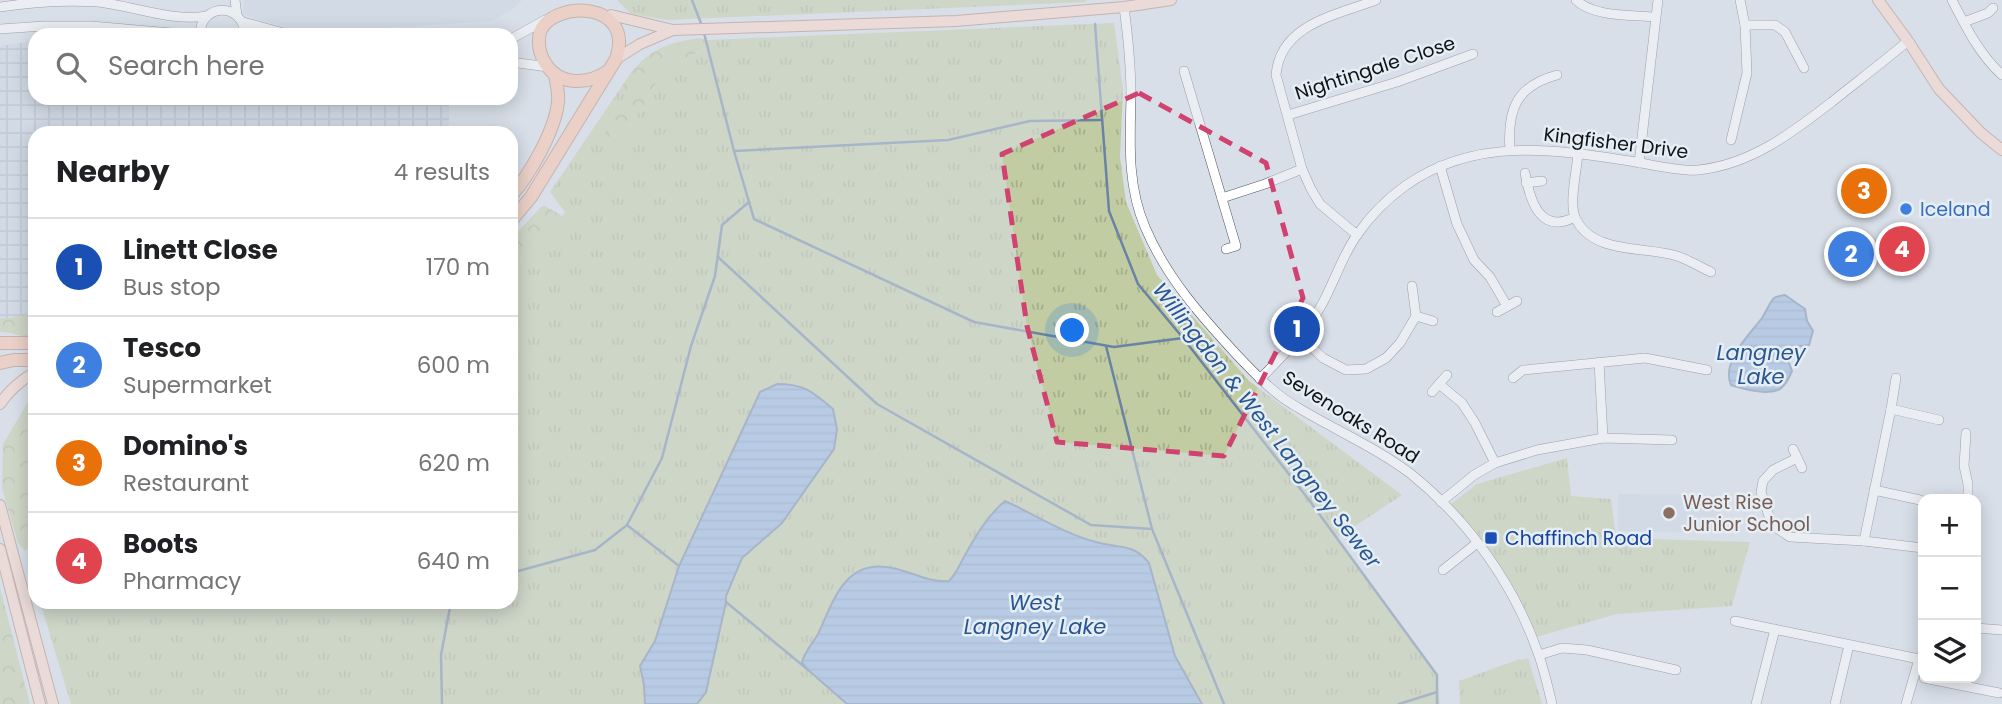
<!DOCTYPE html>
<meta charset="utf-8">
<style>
:root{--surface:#fff;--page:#f6f6f6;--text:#202124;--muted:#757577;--line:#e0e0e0;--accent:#d0426f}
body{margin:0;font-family:Poppins,sans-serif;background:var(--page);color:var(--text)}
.controls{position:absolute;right:21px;bottom:21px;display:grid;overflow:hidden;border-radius:14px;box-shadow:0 4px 18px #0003}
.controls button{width:63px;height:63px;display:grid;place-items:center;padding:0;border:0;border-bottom:2px solid var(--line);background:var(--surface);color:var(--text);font:35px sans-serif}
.you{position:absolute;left:1073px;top:331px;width:24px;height:24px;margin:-18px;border:5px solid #fff;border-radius:50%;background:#1a73e8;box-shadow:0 0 0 10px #1a73e833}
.badge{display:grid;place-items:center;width:46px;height:46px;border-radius:50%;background:var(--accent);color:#fff;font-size:23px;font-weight:700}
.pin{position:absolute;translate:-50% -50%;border:4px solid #fff;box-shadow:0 2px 7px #0006}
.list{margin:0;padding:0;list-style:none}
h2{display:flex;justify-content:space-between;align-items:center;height:91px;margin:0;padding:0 28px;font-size:30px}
h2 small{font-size:23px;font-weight:400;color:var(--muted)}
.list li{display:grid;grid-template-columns:46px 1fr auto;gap:21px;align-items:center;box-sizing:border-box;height:98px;padding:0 28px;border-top:2px solid var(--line)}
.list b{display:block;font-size:26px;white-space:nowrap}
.list p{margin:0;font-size:23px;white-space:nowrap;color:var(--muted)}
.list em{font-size:23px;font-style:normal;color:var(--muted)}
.icon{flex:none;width:38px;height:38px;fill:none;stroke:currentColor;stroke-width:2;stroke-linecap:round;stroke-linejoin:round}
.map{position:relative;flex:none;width:2002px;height:704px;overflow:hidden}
.search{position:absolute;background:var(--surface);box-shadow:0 4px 18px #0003;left:28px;top:28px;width:490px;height:77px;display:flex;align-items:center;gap:18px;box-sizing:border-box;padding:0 24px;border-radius:21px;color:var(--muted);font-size:26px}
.panel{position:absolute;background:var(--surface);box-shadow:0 4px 18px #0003;left:28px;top:126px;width:490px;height:483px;border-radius:21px}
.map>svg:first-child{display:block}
.built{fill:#c7d4e3}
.industrial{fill:url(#industrial-grid)}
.grass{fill:url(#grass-tufts)}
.forest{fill:url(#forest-crowns)}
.water{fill:url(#water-rules);stroke:#6a83a4;stroke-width:2}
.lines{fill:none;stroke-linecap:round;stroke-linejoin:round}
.stream{stroke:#6a83a4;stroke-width:2.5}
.minor-casing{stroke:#51585f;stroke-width:10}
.major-casing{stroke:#ab826f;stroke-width:12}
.highway-casing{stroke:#ab826f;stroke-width:14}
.minor{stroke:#fff;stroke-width:9}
.major{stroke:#fed8c5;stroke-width:10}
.highway{stroke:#febe9f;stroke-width:12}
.marked{fill:none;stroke:#d0426f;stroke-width:5;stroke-dasharray:14 9;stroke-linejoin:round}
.shop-dot{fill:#3f7fe0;stroke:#e5edf5;stroke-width:2.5}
.education-dot{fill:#8d6e63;stroke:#e5edf5;stroke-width:2.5}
.transit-dot{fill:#1a4fb4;stroke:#e5edf5;stroke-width:2.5}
.labels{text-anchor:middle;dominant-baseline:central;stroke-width:5;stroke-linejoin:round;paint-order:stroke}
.street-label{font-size:19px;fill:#101315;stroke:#e5edf5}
.shop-label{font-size:19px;fill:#366cbe;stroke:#e5edf5;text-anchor:start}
.education-label{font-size:19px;fill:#785e54;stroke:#e5edf5;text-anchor:start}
.transit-label{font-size:19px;fill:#164399;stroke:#e5edf5;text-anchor:start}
.water-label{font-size:21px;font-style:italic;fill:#2a5690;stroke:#e5edf5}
</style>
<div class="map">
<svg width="2002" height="704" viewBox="0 0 2002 704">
<defs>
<pattern id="industrial-grid" width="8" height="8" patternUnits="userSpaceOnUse" patternTransform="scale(1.75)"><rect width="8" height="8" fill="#c7d4e3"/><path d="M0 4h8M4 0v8" fill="none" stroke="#aab5c2"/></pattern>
<pattern id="grass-tufts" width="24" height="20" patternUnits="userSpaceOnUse" patternTransform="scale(1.75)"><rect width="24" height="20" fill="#c2cca2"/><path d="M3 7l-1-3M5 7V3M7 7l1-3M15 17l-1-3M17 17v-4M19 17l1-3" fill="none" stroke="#a6ae8b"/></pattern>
<pattern id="forest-crowns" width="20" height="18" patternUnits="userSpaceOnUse" patternTransform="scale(1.75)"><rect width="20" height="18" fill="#c2cca2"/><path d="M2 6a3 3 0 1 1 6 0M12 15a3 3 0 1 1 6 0" fill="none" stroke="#a6ae8b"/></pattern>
<pattern id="water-rules" width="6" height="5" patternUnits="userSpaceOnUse" patternTransform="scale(1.75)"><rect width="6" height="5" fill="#91b3e2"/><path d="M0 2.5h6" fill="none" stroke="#7c99c1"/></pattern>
</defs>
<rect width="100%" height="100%" fill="#d8dfe8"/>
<g class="built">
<polygon points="244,0 522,0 515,7 493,21 301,33 243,14"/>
<polygon points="1618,494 1721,495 1718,533 1618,531"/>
</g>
<polygon class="industrial" points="35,41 35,98 449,98 449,133 35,133 35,324 0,328 0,46"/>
<g class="grass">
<polygon points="617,0 1086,0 1086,2 668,20 631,14"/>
<path d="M1114,23L1123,89L1120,157L1126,202L1157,275L1249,381L1402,495L1337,538L1437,675L1440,704H1202L1175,656L1149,563L1131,548L1099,543L1057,528L992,512L962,560L956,574L949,581C926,582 908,569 886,567C844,562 833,604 818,633C813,643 805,651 802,662L807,669L847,704H697L706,692L726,602L725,596L742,558L782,523L817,395C792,381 785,380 760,393L679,566L655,641L640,666L644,685L645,704H71L40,602H511V266L553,230L565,212L550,192L620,89L626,93L600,144L613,150L646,103L661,73L708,47L707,40Z"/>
<polygon points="1567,458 1571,496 1611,499 1616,538 1750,542 1732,606 1617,614 1536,637 1498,563 1451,504 1477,484"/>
<polygon points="1528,658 1542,704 1460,704 1459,681 1520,659 1521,660"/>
</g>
<g class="forest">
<path d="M699,38L707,40L709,46L661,73L646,103L613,150L599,144L625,94L620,89C642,54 659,44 699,38Z"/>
<polygon points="545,206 562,216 553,230 511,266 511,239 541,207"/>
<path d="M35,314V337C20,338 14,332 0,332V319Z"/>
<polygon points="35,390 35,541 25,551 18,543 2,488 3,444"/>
<polygon points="0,588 30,704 0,704"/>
</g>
<g class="water">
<path d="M1785,295L1805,309L1807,321L1813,331L1809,345L1796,347L1787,358L1792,371C1789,378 1785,387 1778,390C1764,395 1744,389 1731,385C1721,362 1749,335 1762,318C1766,312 1770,302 1774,298C1777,296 1781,296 1785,295Z"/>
<path d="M777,384C805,384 813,392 833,409L837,429L834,449L782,523L742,558L726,596V602L706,692L697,704H645L644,685L640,666L655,641L679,566L760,392Z"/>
<path d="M1005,501C1036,515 1066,535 1100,543C1121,548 1134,544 1149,563L1175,656L1202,704H847L807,669L802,662C805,651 813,643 818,634C833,603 843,562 886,567C908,569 926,583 949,581C956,574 959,566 964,557C975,537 987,516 1005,501Z"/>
</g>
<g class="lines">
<g class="stream">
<polyline points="692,0 702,26"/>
<polyline points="1095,24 1109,211 1138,284 1183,338 1309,500 1437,675 1437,704"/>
<polyline points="704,33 734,151 754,219 974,322 1114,347 1183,338"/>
<polyline points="734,151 948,140 1030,121 1102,120"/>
<polyline points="718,257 877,404 1091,525 1152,529"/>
<polyline points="1106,346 1152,529 1224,704"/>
<polyline points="627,525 679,566"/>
<polyline points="511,573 595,550 627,525 662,458 691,346 715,276 722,225 749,202"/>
<polyline points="726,602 807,669"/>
<polyline points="442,704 441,655 451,602"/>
<polyline points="1399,704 1437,692"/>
</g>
<defs>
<g id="minor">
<polyline points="235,0 237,15"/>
<path d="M1576,0C1593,17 1632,15 1655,17"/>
<path d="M1952,0C1966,27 1979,54 2002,75"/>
<path d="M0,7C33,2 66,0 98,2C134,6 171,22 207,16"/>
<path d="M1124,7C1128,37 1131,67 1131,97C1130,142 1127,185 1145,227C1166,277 1201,316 1237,355C1255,374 1274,394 1297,407C1335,430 1375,447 1411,474C1468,520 1514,584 1538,653C1544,669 1548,687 1552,704"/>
<polyline points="243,22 291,35"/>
<polyline points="1964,22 1988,13 1993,8"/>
<polyline points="1745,25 1775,25 1785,32 1804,68"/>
<polyline points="0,29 44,26 91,26 194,35"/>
<path d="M200,35C200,2 244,2 245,35"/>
<polyline points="511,39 545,20"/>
<polyline points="511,62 548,67"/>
<polyline points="1184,71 1236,246 1226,249"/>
<polyline points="1288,115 1397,82 1473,54"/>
<polyline points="1731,140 1747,73 1745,25 1740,0"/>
<path d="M1510,150C1507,110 1516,86 1557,75"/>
<path d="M1578,153C1577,170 1569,202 1575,217C1591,255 1646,246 1677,256C1689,260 1700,267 1711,272"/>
<polyline points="1639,163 1658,0"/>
<polyline points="1440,166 1457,224 1474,260 1490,277 1507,306"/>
<path d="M1525,173C1530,201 1540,235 1575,217"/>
<polyline points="1526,183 1542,181"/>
<polyline points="1222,198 1265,184 1302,169"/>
<path d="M1357,235L1320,204L1311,189L1302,169L1276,75C1280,24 1337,15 1376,0"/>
<polyline points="1497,312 1517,301"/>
<polyline points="1416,316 1433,321"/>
<polyline points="1300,336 1323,358 1346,370 1366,369 1386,358 1400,343 1416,316 1412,286"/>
<polyline points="1599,362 1603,438"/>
<polyline points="1513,378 1523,370 1645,358 1707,370"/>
<path d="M1260,379C1282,357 1305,333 1321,306C1334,283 1342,256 1357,235C1370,216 1387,199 1405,186C1474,137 1552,149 1630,161C1649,164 1681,172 1698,170C1751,165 1793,132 1833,101C1858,81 1883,62 1908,41"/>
<polyline points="1439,384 1462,403 1475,423 1495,463"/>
<polyline points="1432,392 1447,375"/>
<polyline points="1891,409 1939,420"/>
<polyline points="1966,433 1964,466 1968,484 1968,499"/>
<polyline points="1793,449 1802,468"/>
<polyline points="1797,458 1773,470 1763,481 1761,492 1772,525 1790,537 1864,541 1923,548"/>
<polyline points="1874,490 1920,500"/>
<polyline points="1441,502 1474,475 1495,463 1537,450 1603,438 1672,440"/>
<polyline points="1864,541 1891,409 1896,378"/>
<polyline points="1443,570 1477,543"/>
<polyline points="1735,621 1919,659"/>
<polyline points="1976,628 2002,630"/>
<polyline points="1539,655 1562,648 1587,650 1676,670"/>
<polyline points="1924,678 1999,693"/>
<polyline points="1756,704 1775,629"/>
<polyline points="1835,704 1849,645"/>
<polyline points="1906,704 1919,659 1923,653"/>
</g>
<g id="major">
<polyline points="1878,0 1908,41 1939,89 1981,133 2002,150"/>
<polyline points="611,15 673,30 956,21 1124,7 1171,0"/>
<polyline points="616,59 640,44 673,30"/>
<path d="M0,404C9,390 20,381 35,372"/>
<polyline points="0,505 53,704"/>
<polyline points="0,549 40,704"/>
</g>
<g id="highway">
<path d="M511,196C530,174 555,131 558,102C559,92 556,83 555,74"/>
<path d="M511,221L531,197L616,59C636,0 552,0 540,32C538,41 539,51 543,59C556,86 586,86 608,71"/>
<polyline points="0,343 35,343"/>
<polyline points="0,363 14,360 35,360"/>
</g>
</defs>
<use href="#minor" class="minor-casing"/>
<use href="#major" class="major-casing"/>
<use href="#highway" class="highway-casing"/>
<use href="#minor" class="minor"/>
<use href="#major" class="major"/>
<use href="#highway" class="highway"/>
</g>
<path d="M0 0H2002V704H0ZM1139,93L1266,163L1303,298L1224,456L1057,442L1027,326L1002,154Z" fill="#d8dfe8" fill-opacity=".55" fill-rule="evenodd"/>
<path class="marked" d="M1139,93L1266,163L1303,298L1224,456L1057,442L1027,326L1002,154Z"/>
<circle class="shop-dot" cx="1906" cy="209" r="7"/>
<circle class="education-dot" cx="1669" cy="513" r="7"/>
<rect class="transit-dot" x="1484" y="531" width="14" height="14" rx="3.5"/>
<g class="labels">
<g class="street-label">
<text transform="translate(1375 68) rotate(-18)">Nightingale Close</text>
<text transform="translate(1616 143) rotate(7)">Kingfisher Drive</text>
<text transform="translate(1351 417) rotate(32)">Sevenoaks Road</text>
</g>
<g class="shop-label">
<text x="1920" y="209">Iceland</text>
</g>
<g class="education-label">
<text x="1683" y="502">West Rise<tspan x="1683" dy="22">Junior School</tspan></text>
</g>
<g class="transit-label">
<text x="1505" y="538">Chaffinch Road</text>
</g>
<g class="water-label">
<text x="1761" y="352">Langney<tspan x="1761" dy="24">Lake</tspan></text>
<text transform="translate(1267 425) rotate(52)">Willingdon &amp; West Langney Sewer</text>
<text x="1035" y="602">West<tspan x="1035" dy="24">Langney Lake</tspan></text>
</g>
</g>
</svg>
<div class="controls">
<button>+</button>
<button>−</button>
<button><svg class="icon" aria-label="layers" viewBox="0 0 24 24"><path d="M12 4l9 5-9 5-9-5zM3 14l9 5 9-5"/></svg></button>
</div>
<div class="you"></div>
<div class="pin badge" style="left:1297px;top:329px;background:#1a4fb4">1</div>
<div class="pin badge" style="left:1851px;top:254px;background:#3f7fe0">2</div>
<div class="pin badge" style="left:1864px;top:191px;background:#e8710a">3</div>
<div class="pin badge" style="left:1902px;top:249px;background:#e0444e">4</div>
<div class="search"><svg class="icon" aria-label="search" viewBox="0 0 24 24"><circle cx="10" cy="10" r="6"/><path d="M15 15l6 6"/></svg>Search here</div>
<section class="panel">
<h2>Nearby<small>4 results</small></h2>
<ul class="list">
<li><span class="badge" style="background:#1a4fb4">1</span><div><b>Linett Close</b><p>Bus stop</p></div><em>170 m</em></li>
<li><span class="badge" style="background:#3f7fe0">2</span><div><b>Tesco</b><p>Supermarket</p></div><em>600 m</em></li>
<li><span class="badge" style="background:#e8710a">3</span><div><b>Domino's</b><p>Restaurant</p></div><em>620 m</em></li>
<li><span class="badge" style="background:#e0444e">4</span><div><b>Boots</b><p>Pharmacy</p></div><em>640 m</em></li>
</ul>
</section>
</div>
